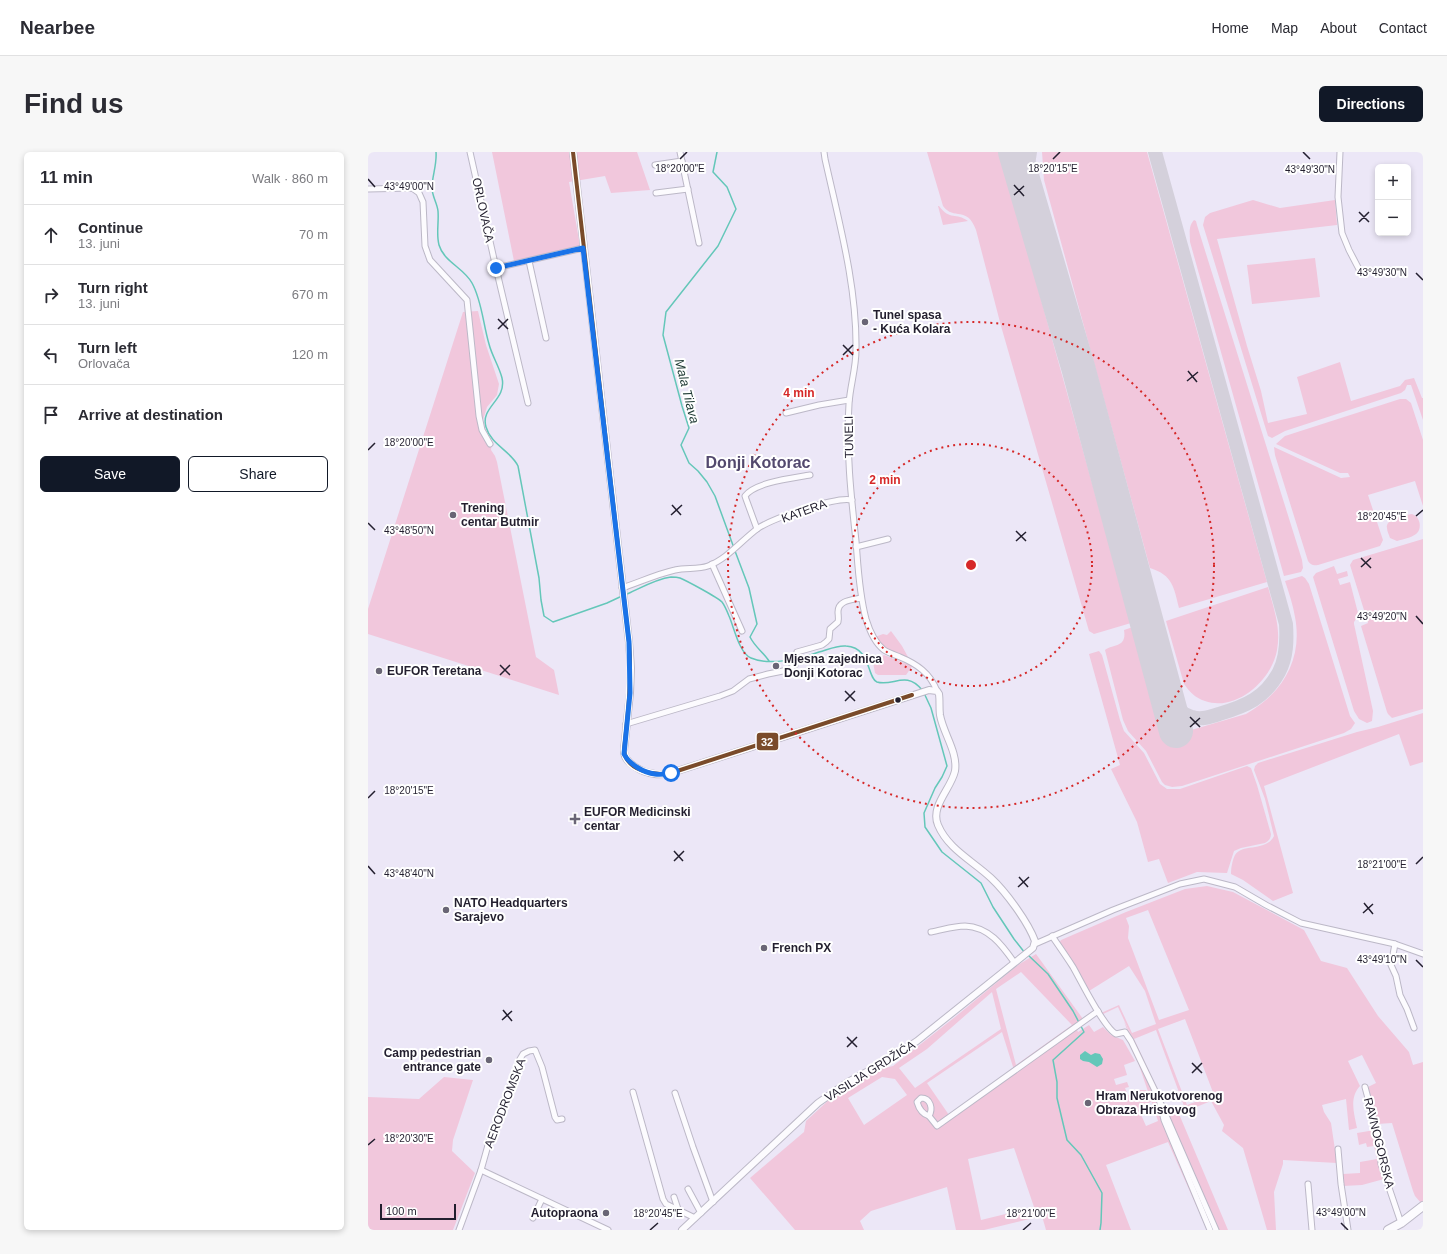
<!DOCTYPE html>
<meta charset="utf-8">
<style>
:root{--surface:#fff;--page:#f7f7f7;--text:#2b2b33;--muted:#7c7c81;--line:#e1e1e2;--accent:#111827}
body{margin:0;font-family:Arial,sans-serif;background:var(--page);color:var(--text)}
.controls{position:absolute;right:12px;top:12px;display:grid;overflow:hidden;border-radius:6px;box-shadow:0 2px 6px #0003}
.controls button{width:36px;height:36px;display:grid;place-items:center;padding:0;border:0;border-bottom:1px solid var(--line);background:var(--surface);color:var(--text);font:20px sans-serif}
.scale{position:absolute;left:12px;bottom:10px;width:76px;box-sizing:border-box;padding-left:4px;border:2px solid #231f2f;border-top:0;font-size:11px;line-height:14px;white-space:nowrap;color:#231f2f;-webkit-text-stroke:3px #fff;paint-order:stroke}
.stop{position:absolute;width:12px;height:12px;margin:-9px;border:3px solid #1a73e8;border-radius:50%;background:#fff}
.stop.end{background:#1a73e8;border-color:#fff;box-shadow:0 1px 4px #0008}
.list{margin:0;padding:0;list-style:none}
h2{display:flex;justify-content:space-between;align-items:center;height:52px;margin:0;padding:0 16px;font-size:17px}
h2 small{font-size:13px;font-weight:400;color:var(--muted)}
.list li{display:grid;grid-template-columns:26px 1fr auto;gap:12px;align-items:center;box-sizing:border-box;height:60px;padding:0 16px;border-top:1px solid var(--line)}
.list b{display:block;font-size:15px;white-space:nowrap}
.list p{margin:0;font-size:13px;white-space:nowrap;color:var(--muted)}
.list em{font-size:13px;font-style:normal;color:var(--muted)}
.actions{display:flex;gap:8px;padding:12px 16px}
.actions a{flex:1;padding:9px 0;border:1px solid var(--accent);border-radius:6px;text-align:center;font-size:14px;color:var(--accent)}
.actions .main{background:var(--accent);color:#fff}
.icon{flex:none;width:22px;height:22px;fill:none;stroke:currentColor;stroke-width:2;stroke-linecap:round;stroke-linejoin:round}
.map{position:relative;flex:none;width:1055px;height:1078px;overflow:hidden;border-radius:6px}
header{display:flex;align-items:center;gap:24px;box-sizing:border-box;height:56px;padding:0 20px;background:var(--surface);border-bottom:1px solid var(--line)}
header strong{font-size:19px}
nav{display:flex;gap:22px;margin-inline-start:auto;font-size:14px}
.intro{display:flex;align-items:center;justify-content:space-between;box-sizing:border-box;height:96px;padding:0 24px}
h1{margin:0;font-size:28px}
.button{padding:10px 18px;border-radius:6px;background:var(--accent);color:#fff;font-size:14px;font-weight:700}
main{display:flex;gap:24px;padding:0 24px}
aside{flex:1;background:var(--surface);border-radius:6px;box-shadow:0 2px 6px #0003}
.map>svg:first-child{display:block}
.green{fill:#f1c7dc;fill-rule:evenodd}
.water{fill:#64c7b9}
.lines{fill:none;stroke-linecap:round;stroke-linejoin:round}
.stream{stroke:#64c7b9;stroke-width:1.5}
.taxiway{stroke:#d4d0db;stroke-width:14}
.runway{stroke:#d4d0db;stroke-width:34}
.minor-casing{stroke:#bcb8c7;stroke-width:7}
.tertiary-casing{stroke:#bcb8c7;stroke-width:8}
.primary-casing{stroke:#bcb8c7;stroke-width:10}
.minor{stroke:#fcfbfe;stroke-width:5}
.tertiary{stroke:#fcfbfe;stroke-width:6}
.primary{stroke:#fcfbfe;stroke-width:8}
.bus-1-casing{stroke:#fff;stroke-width:7}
.bus-1{stroke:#7a4b2a;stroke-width:4}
.route{stroke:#1a73e8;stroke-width:5}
.ticks{fill:none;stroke:#231f2f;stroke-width:1.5}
.ring{fill:none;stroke:#d62828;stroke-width:2;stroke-dasharray:2 4}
.poi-dot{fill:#696575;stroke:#fff;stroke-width:1.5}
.bus-dot{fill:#231f2f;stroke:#fff;stroke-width:1.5}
.labels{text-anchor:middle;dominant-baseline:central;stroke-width:4;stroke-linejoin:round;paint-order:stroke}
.street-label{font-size:12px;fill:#231f2f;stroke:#fff}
.poi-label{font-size:12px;font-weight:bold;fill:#231f2f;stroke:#fff;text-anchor:start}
.water-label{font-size:13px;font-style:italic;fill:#1c3832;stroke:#fff}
.district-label{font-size:16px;font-weight:bold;fill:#53496e;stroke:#fff}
.ticks-label{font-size:10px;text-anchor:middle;fill:#231f2f;stroke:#fff;stroke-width:4;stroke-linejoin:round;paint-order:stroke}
.centre{fill:#d62828;stroke:#fff;stroke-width:2}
.ring-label{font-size:12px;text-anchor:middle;font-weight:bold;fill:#d62828;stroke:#fff;stroke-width:4;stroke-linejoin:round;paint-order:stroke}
.line-badge{stroke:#fff;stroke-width:1.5}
.badge-label{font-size:11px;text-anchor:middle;font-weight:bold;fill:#fff}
</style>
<header>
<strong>Nearbee</strong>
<nav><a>Home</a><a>Map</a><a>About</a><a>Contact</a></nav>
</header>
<div class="intro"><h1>Find us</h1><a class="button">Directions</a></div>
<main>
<aside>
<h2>11 min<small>Walk · 860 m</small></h2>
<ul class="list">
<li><svg class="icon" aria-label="ahead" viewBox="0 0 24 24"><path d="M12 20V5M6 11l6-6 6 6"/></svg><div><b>Continue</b><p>13. juni</p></div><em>70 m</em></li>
<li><svg class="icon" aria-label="right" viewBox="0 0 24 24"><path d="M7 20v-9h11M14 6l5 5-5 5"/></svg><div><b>Turn right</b><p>13. juni</p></div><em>670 m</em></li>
<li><svg class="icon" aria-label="left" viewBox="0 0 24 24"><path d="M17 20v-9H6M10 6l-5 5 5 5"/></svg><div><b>Turn left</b><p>Orlovača</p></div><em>120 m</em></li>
<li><svg class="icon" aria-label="arrive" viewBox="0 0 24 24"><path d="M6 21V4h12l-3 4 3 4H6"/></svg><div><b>Arrive at destination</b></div></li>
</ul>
<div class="actions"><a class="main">Save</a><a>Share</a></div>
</aside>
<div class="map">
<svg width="1055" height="1078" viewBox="0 0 1055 1078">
<rect width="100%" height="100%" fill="#ece7f7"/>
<g class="green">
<polygon points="124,0 269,0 282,38 243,41 237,24 201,30 212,94 146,109"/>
<path d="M559,0H632L763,471L726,482L721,479L633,174L608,78C599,53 586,69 575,54Z"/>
<path d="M674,0H779L899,430L811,456C806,436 805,423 782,416L676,28Z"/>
<polygon points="885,48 912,56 967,48 969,73 849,87 879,194 893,239 900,271 939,262 929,225 972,210 983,249 1032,234 1037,228 1046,226 1054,246 1055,246 1055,268 1043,233 1039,233 1037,238 1033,241 917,279 904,286 900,284 835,73 837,65 842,61"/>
<path d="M570,54H571C582,69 588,60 600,69L575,73Z"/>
<path d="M826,68L828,69L829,73L934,408L935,416L933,420L916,424L822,90C822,83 820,74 826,68Z"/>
<polygon points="947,106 952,145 884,152 879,113"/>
<polygon points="110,159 118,193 131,232 129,243 119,255 115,268 118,281 124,290 123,298 127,304 129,310 168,505 186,518 191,543 0,482 0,457 95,160"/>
<path d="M1032,247H1038L1043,251L1055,288V354L1047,329L1000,343L1015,388L1012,394L950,413C945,414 943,413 940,409L907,303L906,295L973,326L982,325L980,321H972L908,292L917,284Z"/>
<path d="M1043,362C1052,363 1055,377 1048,382C1043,386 1035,387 1029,389L1022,386C1021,383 1019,379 1019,376C1017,367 1036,364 1043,362Z"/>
<polygon points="1055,387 1055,557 1024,566 1020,562 1019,560 993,474 1000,471 982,413 985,408"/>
<polygon points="966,414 969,422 979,419 980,424 970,427 972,433 982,430 990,461 990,464 986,470 986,472 1005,559 1004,569 999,571 991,567 986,559 945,425 948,421"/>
<path d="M934,424L937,426L941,432L982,564L987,571L983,577L976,581L814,634L804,635L797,633L794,630L778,599L760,579L755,568L737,498C745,492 759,496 756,478L765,475L796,586L878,562C915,541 935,507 927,465C925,453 921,441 917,429Z"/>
<path d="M900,435C906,457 913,476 909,498C904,528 868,560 837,549C827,546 821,539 816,532L798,469Z"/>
<polygon points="523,479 534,494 540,505 536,505 514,495 507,485 515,482 519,483"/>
<path d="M731,499L734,503L752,568L756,579L776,601L792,632L799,637H812L879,614L883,616L889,633L903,682C903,686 901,689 897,691L873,696L866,699L859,721L829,720L800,731L791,707L780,710L769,670L743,617L752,613L721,502Z"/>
<polygon points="516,503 536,511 545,513 538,523 510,523 507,521 505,510"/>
<path d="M1055,561V610L1042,614L1031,582L896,634L925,741L905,749L875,728L863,722C863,717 864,709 867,703C874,691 898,700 906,684L897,647L886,618L887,614L890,611L989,580L1010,575Z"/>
<path d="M839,734L865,740L936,778L953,809L979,816L1010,864L1041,900L1045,913L1055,910V1049L1053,1051L1047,1044L1045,1039L1024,971L1009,972L1000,935L1008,931L994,903L980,909L992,934C981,946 986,961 989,976L981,978L978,947L954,953L956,960L963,971L969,1011L915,1008V1012L906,1040L908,1078H899L875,996L854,979L856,973L843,949L811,962L860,1078H839L800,990L738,1013L763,1078H678L674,1064L616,1078H588L579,1035L503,1059L492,1069L496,1078H427L382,1026L436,980L438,969L464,945L504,919L525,914L587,865L650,813L668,802L715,867L707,873L710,880L721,873L726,880L735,875L743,883L755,888L767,909L756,913L759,923L746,927L748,933L759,930L761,935L757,936L760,943L767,940L768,942L772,941L771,938H778L783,950L770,956L778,974L790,969L756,869L768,894L750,855L733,863L691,791L693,788L758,760L817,737ZM780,758L821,858L791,868L760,786L761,774L758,766ZM761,814L777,839L788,872L764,881L751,853L733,861L721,839ZM653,820L704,873L648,913L628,837ZM624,840L633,877L547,936L531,916L559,897ZM817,867L846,943L819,953L790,877ZM788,878L816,954L800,960L766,887ZM634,880L646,918L581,963L559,931ZM514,925L527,927L539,943L496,973L480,946ZM646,996L666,1055L613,1068L600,1007Z"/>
<polygon points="76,925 105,928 85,988 84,999 107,1021 85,1078 0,1078 0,945 51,947"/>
<polygon points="1007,978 1016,1027 994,1033 975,1034 975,1022 992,1021 992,1010 1009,1007 1006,994 999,995 998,991 991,993 989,981"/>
</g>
<polygon class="water" points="717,899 723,903 727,901 732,902 735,907 734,912 729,915 721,910 715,909 712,907 712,903"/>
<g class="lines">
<g class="stream">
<path d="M68,0C69,11 65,22 64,33C63,43 69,50 70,59C71,71 68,82 71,93C76,110 96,116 104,131C114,149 115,172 121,192C124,204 131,214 134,226C139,248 112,255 118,275C123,293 143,299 150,314L171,426L173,448L176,464L185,470L239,451L254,444"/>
<polyline points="349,0 345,20 359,35 368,57 350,94 298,160 295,183 314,254 321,276 313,293 321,311 330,319 339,330 347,344 366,396"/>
<path d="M367,399L381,436L389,472L382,485C387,495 395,500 401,509"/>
<path d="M257,443C271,437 287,427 303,425C305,425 309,425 312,426C319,429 349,445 354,450C357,454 359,459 361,464C366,475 371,501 383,506C402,514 432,507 451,500C459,498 469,493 478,494C503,495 499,526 509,530C525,535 538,518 554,538"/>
<polyline points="556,541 563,556 579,614 574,625 567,636 556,661 557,675 574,700 613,731 625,755 646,787 657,801"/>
<polyline points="660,803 680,822 705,859 716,880 685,908 689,930 689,946 699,988 713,1003 734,1041 733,1071 732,1078"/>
</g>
<g class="taxiway">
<path d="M662,0C658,18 660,36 662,54"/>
<path d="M787,0L918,472C919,488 919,505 911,520C897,546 878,554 851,562C842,565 833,568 824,565C811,562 804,550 797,541"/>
</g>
<polyline class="runway" points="647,0 710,215 808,579"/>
<defs>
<g id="minor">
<polyline points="102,0 128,116 160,251"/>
<polyline points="312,0 331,91"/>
<path d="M456,0L457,7C471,70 489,134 488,198C488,217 482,234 481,252C478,297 483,344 488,389C490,414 491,441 498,467C501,477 507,491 516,498C521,501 527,503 532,505C549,512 562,521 569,539"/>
<polyline points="972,0 970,45 974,81 981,98 993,121"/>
<polyline points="287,13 314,9"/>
<polyline points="0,37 44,36 51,41 55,50 57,94 62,108 99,148 111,264 114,278 122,292"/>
<polyline points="288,41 320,37"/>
<polyline points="161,109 178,186"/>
<polyline points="128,116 215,96"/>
<polyline points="418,261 451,253 481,248"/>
<path d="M389,377L378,347L377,344C387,330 426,326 442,323"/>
<polyline points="488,395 520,387"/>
<polyline points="344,412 374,479"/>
<path d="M254,436C272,430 289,422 307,418C318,415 329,418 340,414C359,407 373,389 389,377C403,367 468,344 484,348"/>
<path d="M429,500L454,493L458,490L461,487L462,477L470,470C471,466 470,463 470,460C470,448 484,448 493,446"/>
<polyline points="258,572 352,544 365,539 381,527 400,522 420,518 427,513"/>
<path d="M563,780C574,778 586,774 597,774C621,775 634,793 646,810"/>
<path d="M684,784C691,794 698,804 705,815C713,829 736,876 748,882L757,880L763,889L791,947L796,968L842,1078"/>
<polyline points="667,792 745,758 812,732 836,727 867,735 898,753 933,771 1027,792 1055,802"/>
<polyline points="1027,792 1023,813 1028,824 1032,843 1039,857 1046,876"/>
<polyline points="997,935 1012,991 1013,1012 1033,1071"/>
<polyline points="265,940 295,1047 298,1052 327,1066"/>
<polyline points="307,941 325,995 345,1050"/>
<path d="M553,946C563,946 565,957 561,964C554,962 551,957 549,950Z"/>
<polyline points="793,952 848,1078"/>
<polyline points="561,964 569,974 730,859"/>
<polyline points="970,997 973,1032 980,1078"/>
<polyline points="113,1018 240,1078"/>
<polyline points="940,1032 944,1078"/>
<polyline points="320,1037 333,1061"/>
<polyline points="306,1045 310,1057"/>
<polyline points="165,1066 174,1047"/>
<polyline points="91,1078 113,1018 124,979 134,959 152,907 155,902 161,899 167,898 174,915 187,965 189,968 194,967"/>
</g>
<path id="tertiary" d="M205,0L261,490L263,516L262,541L256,598C255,611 275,621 287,622C292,623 298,622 303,621L561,538L569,539L571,542C572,549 571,556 572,563C575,581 590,600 587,619C583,637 562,654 570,673C580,697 605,709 623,726C638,740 660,770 667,789L665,796L549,889L517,910L480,930L450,951L314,1078"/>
<polyline id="primary" points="1020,1078 1033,1071 1055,1054"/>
</defs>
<use href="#minor" class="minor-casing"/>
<use href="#tertiary" class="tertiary-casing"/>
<use href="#primary" class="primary-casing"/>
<use href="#minor" class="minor"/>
<use href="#tertiary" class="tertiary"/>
<use href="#primary" class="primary"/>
<defs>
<path id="bus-1" d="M205,0L261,490C264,527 260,562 256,598C258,619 286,624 303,621L544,543"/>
</defs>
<use href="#bus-1" class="bus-1-casing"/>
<use href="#bus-1" class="bus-1"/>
</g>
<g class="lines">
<path class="route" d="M128,116L215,96L261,490L262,541L256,602C261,612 276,621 287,622C292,623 298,622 303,621"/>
</g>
<path class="ticks" d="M935,0L942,7M312,7L319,0M685,7L692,0M0,27L7,35M646,33L656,44M646,43L656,34M991,60L1001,70M991,70L1001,60M1048,121L1055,128M130,167L140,177M130,177L140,167M475,193L485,203M475,203L485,193M820,219L829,230M819,229L830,220M0,298L7,291M304,353L313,363M303,363L314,353M1048,364L1055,358M0,371L7,378M648,379L658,389M648,389L658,380M993,406L1003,416M993,415L1003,406M1048,464L1055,472M132,513L142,523M132,523L142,513M477,539L487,549M477,549L487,539M822,565L832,575M822,575L832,566M0,646L7,639M306,699L315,709M306,709L316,699M1048,712L1055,705M0,714L7,722M651,725L660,735M650,735L661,725M996,751L1005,762M995,761L1005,752M1048,808L1055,815M135,858L144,869M134,868L144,859M479,885L489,895M479,895L489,885M824,911L834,921M824,921L834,911M0,993L7,987M973,1071L980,1078M282,1078L290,1071M655,1078L663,1071"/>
<g class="ring">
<circle cx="603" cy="413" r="121"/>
<circle cx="603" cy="413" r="243"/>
</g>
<g class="poi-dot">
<circle cx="497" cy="170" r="4"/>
<circle cx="85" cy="363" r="4"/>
<circle cx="408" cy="514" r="4"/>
<circle cx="11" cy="519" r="4"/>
<path d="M205 661h4v4h4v4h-4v4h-4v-4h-4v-4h4z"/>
<circle cx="78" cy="758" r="4"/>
<circle cx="396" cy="796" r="4"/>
<circle cx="121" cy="908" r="4"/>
<circle cx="720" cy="951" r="4"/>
<circle cx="238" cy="1061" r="4"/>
</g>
<circle class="bus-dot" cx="530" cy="548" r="3.5"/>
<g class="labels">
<g class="street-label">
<text transform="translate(115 58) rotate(78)">ORLOVAČA</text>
<text transform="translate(481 285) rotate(-91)">TUNELI</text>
<text transform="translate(436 359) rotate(-20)">KATERA</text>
<text transform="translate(502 919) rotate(-32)">VASILJA GRDŽIĆA</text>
<text transform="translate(137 951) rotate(-69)">AERODROMSKA</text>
<text transform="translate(1011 991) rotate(76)">RAVNOGORSKA</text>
</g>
<g class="poi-label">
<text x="505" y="163">Tunel spasa<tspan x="505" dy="14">- Kuća Kolara</tspan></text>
<text x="93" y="356">Trening<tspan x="93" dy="14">centar Butmir</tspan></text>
<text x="416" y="507">Mjesna zajednica<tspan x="416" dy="14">Donji Kotorac</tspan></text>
<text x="19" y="519">EUFOR Teretana</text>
<text x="216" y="660">EUFOR Medicinski<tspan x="216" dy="14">centar</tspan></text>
<text x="86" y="751">NATO Headquarters<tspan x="86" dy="14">Sarajevo</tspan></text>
<text x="404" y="796">French PX</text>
<text x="113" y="901" text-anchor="end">Camp pedestrian<tspan x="113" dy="14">entrance gate</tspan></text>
<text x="728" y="944">Hram Nerukotvorenog<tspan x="728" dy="14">Obraza Hristovog</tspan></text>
<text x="230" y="1061" text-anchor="end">Autopraona</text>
</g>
<g class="water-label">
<text transform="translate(319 239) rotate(76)">Mala Tilava</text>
</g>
<g class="district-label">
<text x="390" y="310">Donji Kotorac</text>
</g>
</g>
<g class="ticks-label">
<text x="312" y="20">18°20'00"E</text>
<text x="685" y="20">18°20'15"E</text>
<text x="942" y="21">43°49'30"N</text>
<text x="41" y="38">43°49'00"N</text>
<text x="1014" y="124">43°49'30"N</text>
<text x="41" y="294">18°20'00"E</text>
<text x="1014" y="368">18°20'45"E</text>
<text x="41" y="382">43°48'50"N</text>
<text x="1014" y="468">43°49'20"N</text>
<text x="41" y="642">18°20'15"E</text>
<text x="1014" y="716">18°21'00"E</text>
<text x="41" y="725">43°48'40"N</text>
<text x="1014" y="811">43°49'10"N</text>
<text x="41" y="990">18°20'30"E</text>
<text x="973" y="1064">43°49'00"N</text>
<text x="290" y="1065">18°20'45"E</text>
<text x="663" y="1065">18°21'00"E</text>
</g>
<circle cx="603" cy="413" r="6" class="centre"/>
<g class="ring-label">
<text x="431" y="245">4 min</text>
<text x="517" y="332">2 min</text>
</g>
<rect class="line-badge" x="388" y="580" width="23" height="19" rx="4" fill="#7a4b2a"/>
<g class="badge-label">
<text x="399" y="594">32</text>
</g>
</svg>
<div class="controls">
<button>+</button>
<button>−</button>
</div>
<div class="scale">100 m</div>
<div class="stop" style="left:303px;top:621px"></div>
<div class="stop end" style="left:128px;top:116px"></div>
</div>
</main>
